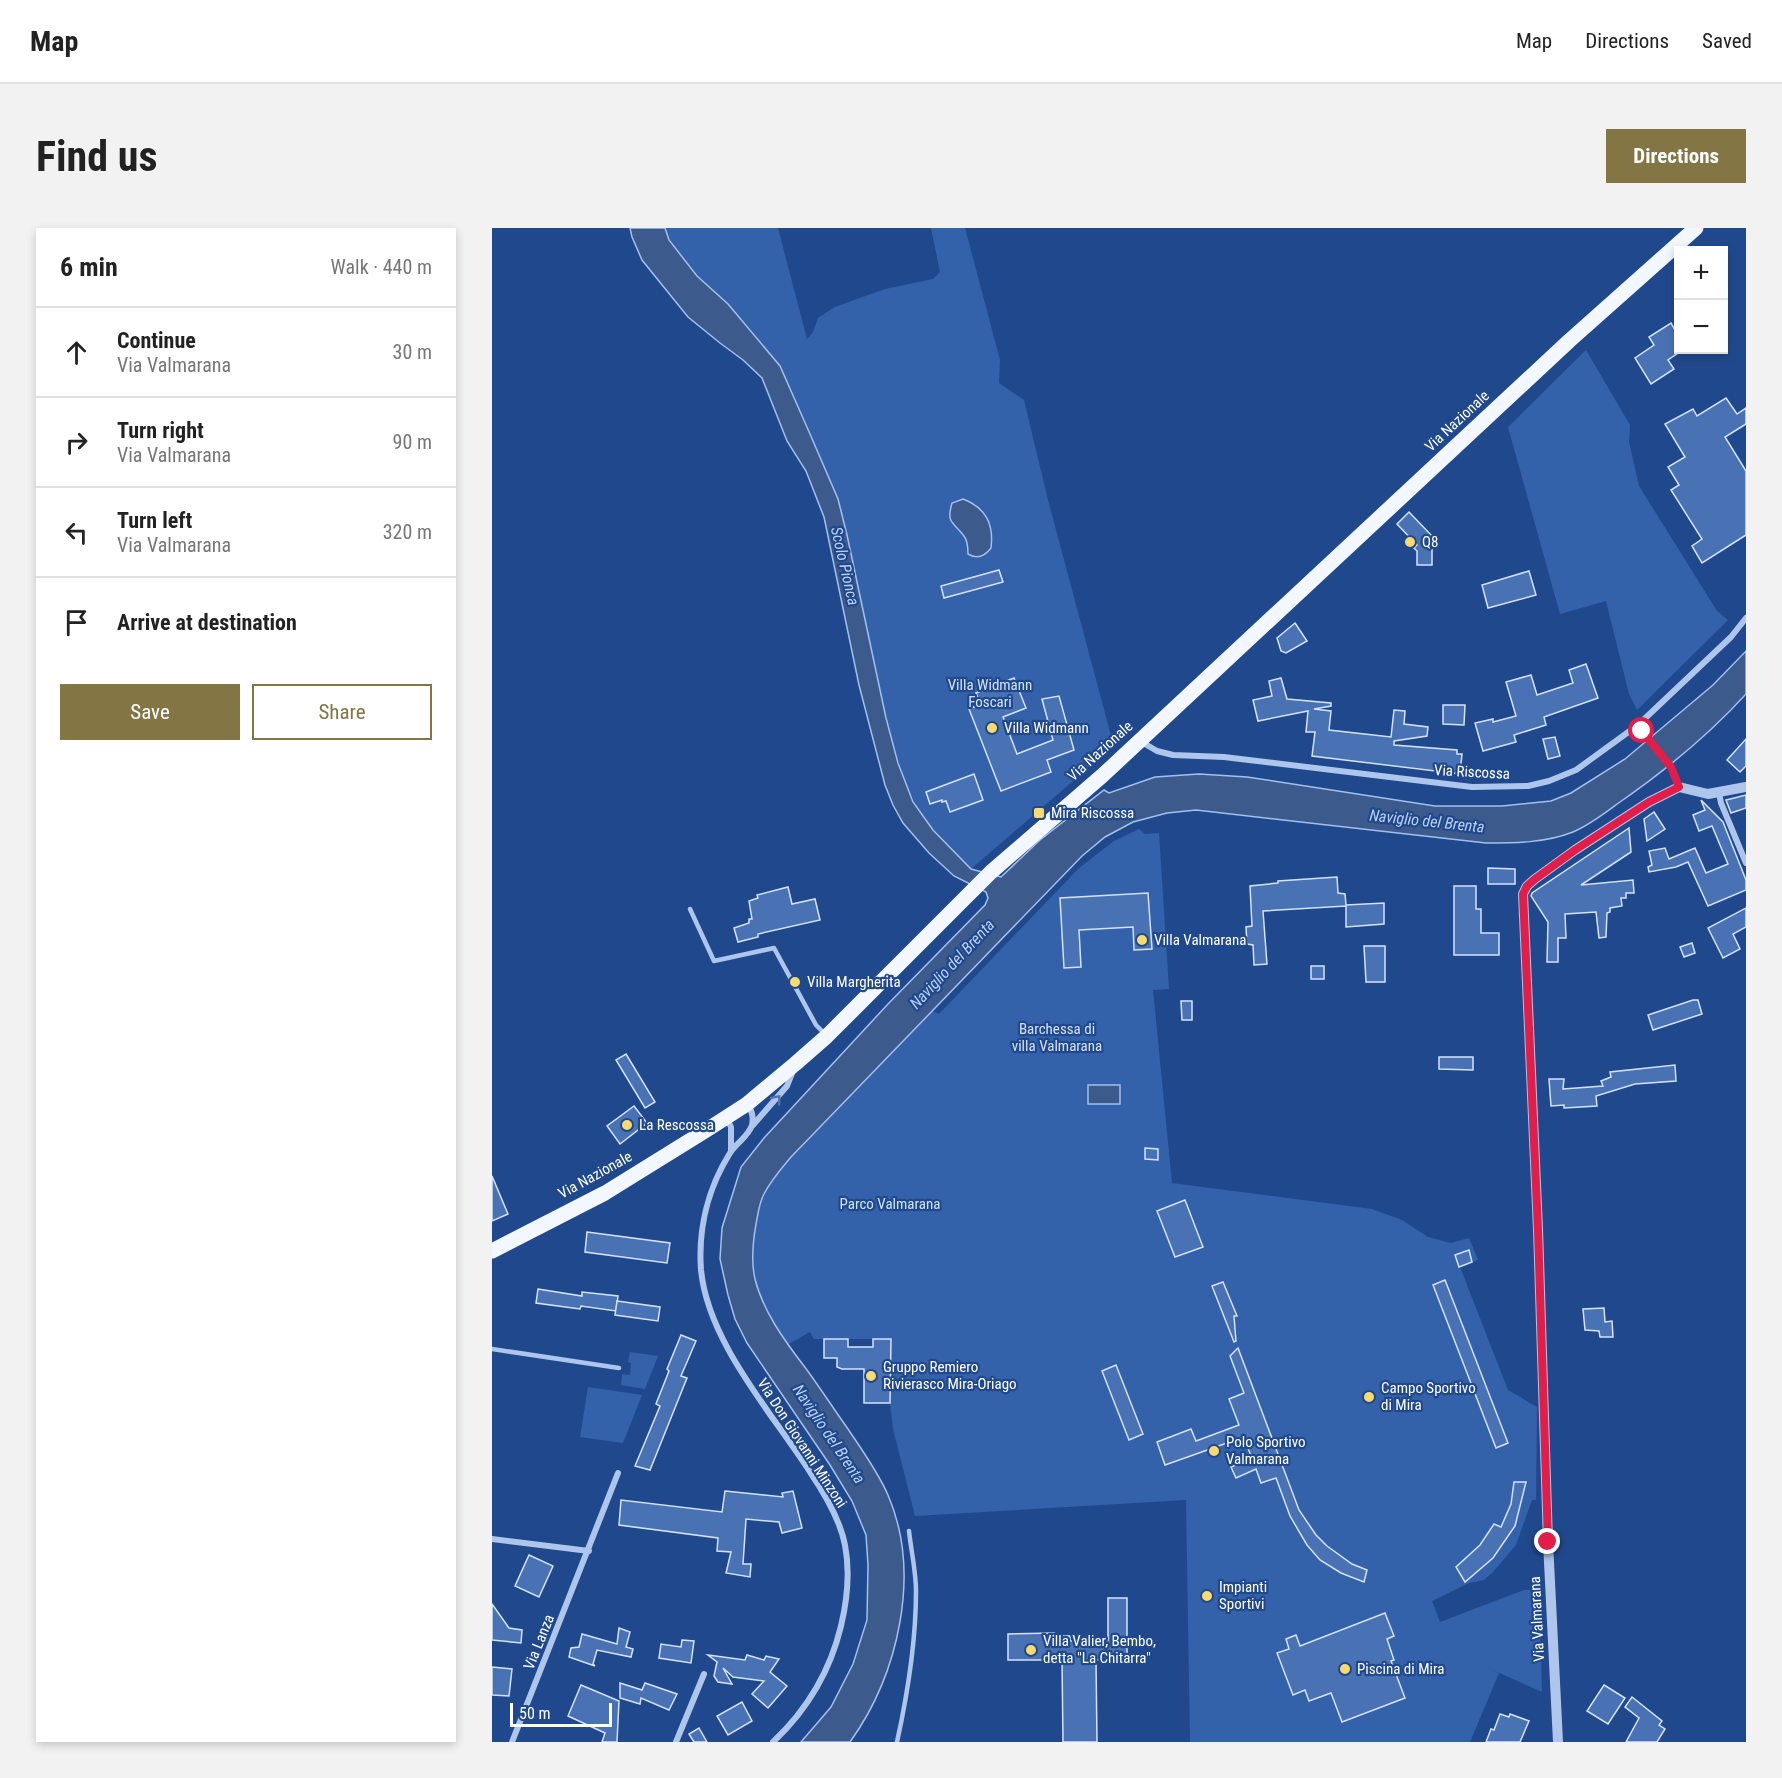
<!DOCTYPE html>
<meta charset="utf-8">
<style>
:root{--surface:#fff;--page:#f2f2f2;--text:#222;--muted:#767676;--line:#e0e0e0;--accent:#837544}
body{margin:0;font-family:"Roboto Condensed",sans-serif;background:var(--page);color:var(--text)}
.controls{position:absolute;right:18px;top:18px;display:grid;overflow:hidden;border-radius:0px;box-shadow:0 3px 9px #0003}
.controls button{width:54px;height:54px;display:grid;place-items:center;padding:0;border:0;border-bottom:2px solid var(--line);background:var(--surface);color:var(--text);font:30px sans-serif}
.scale{position:absolute;left:18px;bottom:15px;width:102px;box-sizing:border-box;padding-left:6px;border:3px solid #fff;border-top:0;font-size:16px;line-height:21px;white-space:nowrap;color:#fff;-webkit-text-stroke:4px #20498d;paint-order:stroke}
.stop{position:absolute;width:18px;height:18px;margin:-14px;border:4px solid #e11d48;border-radius:50%;background:#fff}
.stop.end{background:#e11d48;border-color:#fff;box-shadow:0 2px 6px #0008}
.list{margin:0;padding:0;list-style:none}
h2{display:flex;justify-content:space-between;align-items:center;height:78px;margin:0;padding:0 24px;font-size:26px}
h2 small{font-size:20px;font-weight:400;color:var(--muted)}
.list li{display:grid;grid-template-columns:39px 1fr auto;gap:18px;align-items:center;box-sizing:border-box;height:90px;padding:0 24px;border-top:2px solid var(--line)}
.list b{display:block;font-size:22px;white-space:nowrap}
.list p{margin:0;font-size:20px;white-space:nowrap;color:var(--muted)}
.list em{font-size:20px;font-style:normal;color:var(--muted)}
.actions{display:flex;gap:12px;padding:18px 24px}
.actions a{flex:1;padding:14px 0;border:2px solid var(--accent);border-radius:0px;text-align:center;font-size:21px;color:var(--accent)}
.actions .main{background:var(--accent);color:#fff}
.icon{flex:none;width:33px;height:33px;fill:none;stroke:currentColor;stroke-width:2;stroke-linecap:round;stroke-linejoin:round}
.map{position:relative;flex:none;width:1254px;height:1514px;overflow:hidden;border-radius:0px}
header{display:flex;align-items:center;gap:36px;box-sizing:border-box;height:84px;padding:0 30px;background:var(--surface);border-bottom:2px solid var(--line)}
header strong{font-size:28px}
nav{display:flex;gap:33px;margin-inline-start:auto;font-size:21px}
.intro{display:flex;align-items:center;justify-content:space-between;box-sizing:border-box;height:144px;padding:0 36px}
h1{margin:0;font-size:42px}
.button{padding:15px 27px;border-radius:0px;background:var(--accent);color:#fff;font-size:21px;font-weight:700}
main{display:flex;gap:36px;padding:0 36px}
aside{flex:1;background:var(--surface);border-radius:0px;box-shadow:0 3px 9px #0003}
.map>svg:first-child{display:block}
.green{fill:#3362aa}
.water{fill:#3d5a8c;stroke:#a2c0ed;stroke-width:1.5}
.building{fill:#4872b4;stroke:#d3e2f9;stroke-width:1.5}
.lines{fill:none;stroke-linecap:round;stroke-linejoin:round}
.service{stroke:#aec6ec;stroke-width:4.5}
.minor{stroke:#aec6ec;stroke-width:6}
.tertiary{stroke:#aec6ec;stroke-width:10}
.primary{stroke:#f3f7ff;stroke-width:15}
.oneway{stroke:#5275ae}
.route{stroke:#e11d48;stroke-width:8}
.poi-dot{fill:#f9da6e;stroke:#20498d;stroke-width:2}
.labels{text-anchor:middle;dominant-baseline:central;stroke-width:4.5;stroke-linejoin:round;paint-order:stroke}
.street-label{font-size:15px;fill:#fff;stroke:#20498d}
.poi-label{font-size:15px;fill:#fff;stroke:#20498d;text-anchor:start}
.park-label{font-size:15px;fill:#d3e2f9;stroke:#20498d}
.water-label{font-size:16px;font-style:italic;fill:#bad0f3;stroke:#20498d}
</style>
<header>
<strong>Map</strong>
<nav><a>Map</a><a>Directions</a><a>Saved</a></nav>
</header>
<div class="intro"><h1>Find us</h1><a class="button">Directions</a></div>
<main>
<aside>
<h2>6 min<small>Walk · 440 m</small></h2>
<ul class="list">
<li><svg class="icon" aria-label="ahead" viewBox="0 0 24 24"><path d="M12 20V5M6 11l6-6 6 6"/></svg><div><b>Continue</b><p>Via Valmarana</p></div><em>30 m</em></li>
<li><svg class="icon" aria-label="right" viewBox="0 0 24 24"><path d="M7 20v-9h11M14 6l5 5-5 5"/></svg><div><b>Turn right</b><p>Via Valmarana</p></div><em>90 m</em></li>
<li><svg class="icon" aria-label="left" viewBox="0 0 24 24"><path d="M17 20v-9H6M10 6l-5 5 5 5"/></svg><div><b>Turn left</b><p>Via Valmarana</p></div><em>320 m</em></li>
<li><svg class="icon" aria-label="arrive" viewBox="0 0 24 24"><path d="M6 21V4h12l-3 4 3 4H6"/></svg><div><b>Arrive at destination</b></div></li>
</ul>
<div class="actions"><a class="main">Save</a><a>Share</a></div>
</aside>
<div class="map">
<svg width="1254" height="1514" viewBox="0 0 1254 1514">
<rect width="100%" height="100%" fill="#20498d"/>
<g class="green">
<polygon points="173,0 286,0 315,111 321,104 326,90 343,79 393,61 441,51 448,44 439,0 473,0 508,132 507,155 532,172 556,272 621,515 589,546 479,641 429,588 413,555 394,490 355,307 346,271 288,138 236,76 205,48 177,12"/>
<polygon points="1094,122 1138,197 1137,214 1147,258 1225,383 1236,392 1145,482 1137,466 1114,373 1068,386 1016,199"/>
<path d="M647,601L653,606L667,605L677,761L661,762L680,955L880,981L910,992L936,1009L959,1015L977,1010L986,1032L968,1039L1016,1162L1045,1179L1044,1272H1040L1024,1317L1001,1344L992,1352L977,1355L940,1373L948,1394L1032,1362H1047L1050,1464L994,1439L1007,1445L978,1514H698L694,1272L423,1288L401,1201L398,1175L399,1111H322L318,1104L295,1117C283,1096 268,1073 263,1050C258,1027 262,987 271,967C278,953 289,941 299,929L440,783L447,786L587,640L622,613Z"/>
<polygon points="138,1124 166,1128 153,1161 129,1157 130,1146 138,1147 139,1135 136,1134"/>
<polygon points="96,1159 150,1167 131,1215 88,1209"/>
</g>
<g class="water">
<path d="M138,0H173L177,12L205,48L236,76L288,138L318,206L346,271L355,307L394,490L406,535L421,574L441,602L479,641L509,649L548,612L612,562L617,565L663,549L707,546L755,549L943,578H1010L1059,573L1079,565L1133,531L1221,457L1254,423V466C1216,508 1174,542 1128,574C1113,585 1098,597 1081,604C1053,615 1023,615 994,615L704,582L675,585L641,594L613,609L590,628L299,929C289,941 279,952 272,966C267,975 266,986 264,996C261,1013 259,1034 263,1051C271,1083 292,1112 312,1138C327,1158 341,1180 356,1201C370,1222 386,1244 396,1267C430,1346 406,1447 358,1514H309L339,1479L361,1436L375,1392L376,1337L374,1307L360,1273L338,1237L255,1115L243,1091L236,1067L228,1031L230,1000L249,939L272,910L396,776L493,677L496,670L494,664L462,648L437,625L411,595L401,577L393,557L367,457L332,289L314,243L295,213L270,150L251,132L228,115L196,89L150,32L140,9Z"/>
<path d="M471,271C494,280 502,296 499,320C493,328 486,332 476,326C476,320 476,313 472,308C461,293 454,296 460,275Z"/>
<rect x="596" y="857" width="32" height="19"/>
</g>
<g class="building">
<polygon points="1179,95 1186,107 1186,125 1176,132 1182,141 1159,156 1143,130 1162,117 1157,109"/>
<polygon points="1234,170 1245,186 1254,180 1254,196 1233,209 1254,243 1254,307 1210,335 1200,318 1210,311 1179,262 1187,257 1176,239 1193,229 1173,196 1201,181 1205,188"/>
<polygon points="917,284 940,308 940,337 925,337 925,323 922,320 925,317 905,296"/>
<polygon points="507,342 511,354 452,370 449,358"/>
<polygon points="1037,343 1044,367 996,380 990,357"/>
<polygon points="803,395 815,413 794,425 789,423 785,410"/>
<polygon points="1094,436 1106,470 1052,489 1054,497 1022,507 1024,514 991,523 983,495 1001,491 1001,494 1024,488 1014,454 1039,447 1045,467 1081,455 1077,442"/>
<polygon points="522,450 534,480 511,489 525,526 561,512 550,471 567,468 582,522 555,532 559,544 509,563 477,481 489,476 484,465"/>
<polygon points="789,450 795,471 839,475 839,478 822,481 839,483 837,502 899,509 902,482 913,483 912,496 936,499 935,508 902,513 902,517 965,522 965,526 970,526 968,546 820,528 823,504 814,504 816,483 766,493 761,472 780,468 777,453"/>
<polygon points="951,477 973,477 972,497 951,496"/>
<polygon points="1063,509 1068,528 1056,531 1051,511"/>
<polygon points="1254,511 1254,538 1248,544 1235,532"/>
<polygon points="482,546 491,572 458,584 454,573 450,574 450,572 438,576 434,564"/>
<polygon points="1254,567 1254,580 1239,585 1234,572"/>
<polygon points="1209,572 1231,594 1254,652 1254,662 1216,678 1196,634 1184,639 1157,644 1156,639 1160,637 1157,623 1173,620 1177,631 1203,620 1214,645 1236,636 1220,598 1207,603 1201,587 1213,582"/>
<polygon points="1162,584 1173,601 1155,613 1152,591"/>
<polygon points="1137,600 1139,624 1089,657 1141,652 1142,665 1134,665 1134,670 1129,670 1130,678 1118,680 1118,684 1115,685 1114,709 1107,710 1104,684 1073,686 1074,710 1066,710 1066,734 1055,734 1056,694 1039,668 1040,665"/>
<polygon points="996,640 1023,641 1023,656 996,656"/>
<polygon points="845,649 846,665 853,666 854,677 892,675 892,696 854,699 854,678 771,683 775,736 762,737 761,717 755,716 754,699 760,698 758,658 786,655 786,653"/>
<polygon points="962,658 984,658 984,681 989,681 989,705 1007,705 1007,727 962,727"/>
<polygon points="296,659 300,676 323,671 328,692 266,706 266,709 246,714 242,700 257,695 257,691 260,691 257,673 266,670 265,667"/>
<polygon points="656,665 660,721 642,722 641,699 587,702 589,739 572,740 568,670"/>
<polygon points="1254,680 1254,699 1241,706 1248,721 1231,730 1216,700"/>
<polygon points="1200,715 1203,725 1192,729 1188,719"/>
<polygon points="872,718 893,718 893,754 874,754"/>
<rect x="819" y="738" width="13" height="13"/>
<polygon points="1201,772 1206,772 1210,786 1161,802 1156,787"/>
<polygon points="689,773 700,773 700,792 690,792"/>
<polygon points="134,826 163,874 153,880 124,832"/>
<polygon points="947,829 981,829 981,842 947,841"/>
<polygon points="1183,837 1184,853 1143,856 1104,868 1105,878 1072,880 1072,877 1059,878 1057,851 1072,851 1071,861 1111,858 1109,853 1119,849 1118,844"/>
<polygon points="142,878 155,895 128,916 115,898"/>
<polygon points="653,920 666,921 666,932 653,931"/>
<polygon points="0,948 16,986 0,993"/>
<polygon points="693,972 711,1019 683,1029 665,983"/>
<polygon points="95,1004 178,1015 175,1035 93,1024"/>
<polygon points="977,1022 980,1034 967,1039 963,1027"/>
<polygon points="953,1052 1016,1215 1004,1220 941,1057"/>
<polygon points="731,1054 745,1088 742,1088 744,1113 742,1114 720,1058"/>
<polygon points="46,1061 90,1068 90,1064 126,1068 124,1083 89,1078 88,1081 44,1075"/>
<polygon points="125,1073 168,1079 166,1093 123,1087"/>
<polygon points="1112,1080 1113,1094 1120,1093 1121,1109 1108,1109 1107,1103 1093,1102 1091,1081"/>
<polygon points="189,1107 204,1113 189,1148 195,1150 158,1242 143,1238 168,1178 164,1176 177,1143 175,1141"/>
<polygon points="332,1111 356,1111 356,1119 381,1119 381,1111 399,1111 398,1175 372,1175 372,1141 350,1141 345,1139 345,1130 332,1130"/>
<polygon points="746,1120 807,1282 824,1307 835,1318 860,1336 875,1342 872,1354 849,1345 828,1332 815,1317 798,1288 784,1250 769,1255 764,1241 744,1250 739,1239 760,1231 752,1209 673,1237 665,1214 699,1201 704,1213 747,1197 737,1171 752,1165 738,1128"/>
<polygon points="624,1137 651,1206 637,1212 610,1143"/>
<polygon points="1022,1254 1034,1254 1023,1298 1001,1330 973,1354 964,1339 988,1317 1002,1296 1009,1299 1019,1276"/>
<polygon points="233,1263 291,1269 290,1265 301,1263 310,1300 290,1305 287,1294 254,1291 251,1336 259,1336 258,1349 234,1345 239,1324 225,1323 226,1310 127,1297 129,1272 230,1284"/>
<polygon points="37,1327 61,1338 47,1369 23,1358"/>
<polygon points="616,1370 635,1370 635,1431 604,1432 605,1514 571,1514 570,1432 516,1432 516,1406 562,1405 562,1408 578,1408 578,1413 616,1412"/>
<polygon points="0,1376 17,1400 30,1402 29,1415 0,1412"/>
<polygon points="893,1385 902,1408 895,1411 902,1432 899,1433 913,1470 850,1494 839,1465 817,1473 813,1462 801,1467 785,1425 797,1421 794,1411 804,1407 808,1418"/>
<polygon points="127,1400 138,1404 134,1419 141,1421 139,1429 105,1422 101,1436 103,1438 77,1429 79,1420 87,1419 90,1406 125,1416"/>
<polygon points="190,1412 202,1413 199,1435 167,1430 169,1416 189,1419"/>
<polygon points="216,1427 253,1432 255,1427 272,1432 274,1428 287,1431 278,1444 295,1458 276,1480 260,1466 272,1453 241,1449 231,1440 240,1456 226,1454 222,1448 225,1434"/>
<polygon points="0,1439 20,1441 17,1468 0,1467"/>
<polygon points="128,1455 150,1462 153,1455 185,1466 177,1482 149,1470 148,1476 128,1470"/>
<polygon points="89,1457 127,1473 125,1514 110,1514 113,1505 76,1488"/>
<polygon points="1112,1457 1133,1470 1116,1496 1095,1483"/>
<polygon points="1140,1469 1170,1493 1167,1497 1173,1501 1165,1514 1134,1514 1147,1490 1133,1479"/>
<polygon points="250,1474 260,1493 236,1507 225,1488"/>
<polygon points="1008,1486 1017,1489 1018,1486 1037,1493 1028,1514 994,1514 999,1501 1002,1502"/>
<polygon points="207,1500 215,1514 202,1514 197,1506"/>
</g>
<g class="lines">
<g class="service">
<polyline points="198,681 222,733 282,720 324,797 333,806"/>
<polyline points="0,1121 127,1140"/>
<path d="M405,1514C416,1464 424,1414 424,1363C424,1343 419,1322 417,1303"/>
</g>
<g class="minor">
<polyline points="1146,497 1179,539 1187,559"/>
<polyline points="648,513 665,523 681,527 732,529 980,559 1036,558 1057,553 1084,542 1146,497 1239,409 1254,390"/>
<polyline points="1227,565 1229,575 1254,635"/>
<path d="M255,876C260,882 262,888 260,897C257,908 244,915 238,925C216,960 206,1001 209,1042C216,1114 280,1185 318,1244C333,1266 348,1291 353,1317C358,1343 355,1373 349,1398C338,1444 315,1482 281,1514"/>
<polyline points="235,891 239,899 239,922"/>
<polyline points="261,897 295,858 301,843"/>
<polyline points="0,1311 97,1323"/>
<polyline points="20,1514 126,1245"/>
<polyline points="184,1514 212,1446"/>
</g>
<polyline class="tertiary" points="1066,1514 1056,1314 1046,1001 1031,666 1035,658 1043,651 1083,622 1157,574 1187,559 1216,566 1254,559"/>
<polyline class="primary" points="0,1023 113,965 213,903 255,876 303,836 335,808 499,644 611,547 1077,113 1204,0"/>
</g>
<defs><path id="oneway-chevron" d="M-2-3.5L2.5 0L-2 3.5" fill="none" stroke-width="1.6" stroke-linecap="round" stroke-linejoin="round" transform="scale(1.5)"/></defs>
<use class="oneway" href="#oneway-chevron" transform="translate(285 871) rotate(-50)"/>
<g class="lines">
<polyline class="route" points="1056,1314 1046,1002 1031,666 1035,658 1043,651 1083,622 1157,574 1187,559 1179,539 1150,503"/>
</g>
<g class="poi-dot">
<circle cx="918" cy="314" r="6"/>
<circle cx="500" cy="500" r="6"/>
<rect x="541" y="579" width="12" height="12" rx="3"/>
<circle cx="650" cy="712" r="6"/>
<circle cx="303" cy="754" r="6"/>
<circle cx="135" cy="897" r="6"/>
<circle cx="379" cy="1148" r="6"/>
<circle cx="877" cy="1169" r="6"/>
<circle cx="722" cy="1223" r="6"/>
<circle cx="715" cy="1368" r="6"/>
<circle cx="539" cy="1422" r="6"/>
<circle cx="853" cy="1441" r="6"/>
</g>
<g class="labels">
<g class="street-label">
<text transform="translate(965 193) rotate(-43)">Via Nazionale</text>
<text transform="translate(608 523) rotate(-42)">Via Nazionale</text>
<text transform="translate(980 544) rotate(3)">Via Riscossa</text>
<text transform="translate(103 947) rotate(-29)">Via Nazionale</text>
<text transform="translate(310 1215) rotate(57)">Via Don Giovanni Minzoni</text>
<text transform="translate(1045 1391) rotate(-93)">Via Valmarana</text>
<text transform="translate(47 1414) rotate(-68)">Via Lanza</text>
</g>
<g class="poi-label">
<text x="930" y="314">Q8</text>
<text x="512" y="500">Villa Widmann</text>
<text x="559" y="585">Mira Riscossa</text>
<text x="662" y="712">Villa Valmarana</text>
<text x="315" y="754">Villa Margherita</text>
<text x="147" y="897">La Rescossa</text>
<text x="391" y="1139">Gruppo Remiero<tspan x="391" dy="17">Rivierasco Mira-Oriago</tspan></text>
<text x="889" y="1160">Campo Sportivo<tspan x="889" dy="17">di Mira</tspan></text>
<text x="734" y="1214">Polo Sportivo<tspan x="734" dy="17">Valmarana</tspan></text>
<text x="727" y="1359">Impianti<tspan x="727" dy="17">Sportivi</tspan></text>
<text x="551" y="1413">Villa Valier, Bembo,<tspan x="551" dy="17">detta "La Chitarra"</tspan></text>
<text x="865" y="1441">Piscina di Mira</text>
</g>
<g class="park-label">
<text x="498" y="457">Villa Widmann<tspan x="498" dy="17">Foscari</tspan></text>
<text x="565" y="801">Barchessa di<tspan x="565" dy="17">villa Valmarana</tspan></text>
<text x="398" y="976">Parco Valmarana</text>
</g>
<g class="water-label">
<text transform="translate(353 338) rotate(77)">Scolo Pionca</text>
<text transform="translate(935 593) rotate(6)">Naviglio del Brenta</text>
<text transform="translate(460 736) rotate(-47)">Naviglio del Brenta</text>
<text transform="translate(337 1206) rotate(56)">Naviglio del Brenta</text>
</g>
</g>
</svg>
<div class="controls">
<button>+</button>
<button>−</button>
</div>
<div class="scale">50 m</div>
<div class="stop" style="left:1150px;top:503px"></div>
<div class="stop end" style="left:1056px;top:1314px"></div>
</div>
</main>
